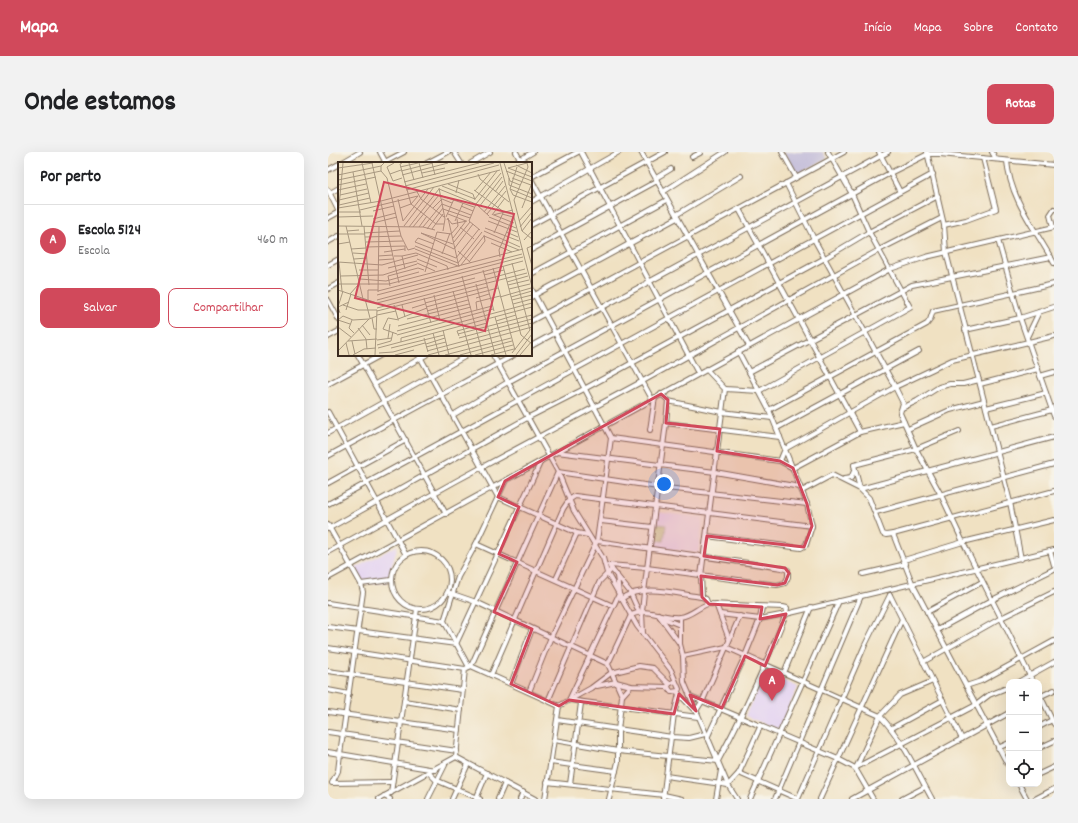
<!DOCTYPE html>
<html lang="pt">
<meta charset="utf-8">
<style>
:root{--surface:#fff;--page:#f2f2f2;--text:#202124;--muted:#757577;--line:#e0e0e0;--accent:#d1495b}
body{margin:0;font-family:Dekko,sans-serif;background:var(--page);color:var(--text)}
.controls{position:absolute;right:12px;bottom:12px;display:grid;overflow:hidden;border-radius:8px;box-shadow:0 4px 16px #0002}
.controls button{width:36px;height:36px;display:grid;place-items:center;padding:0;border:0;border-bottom:1px solid var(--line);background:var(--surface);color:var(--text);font:20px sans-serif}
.you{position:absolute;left:336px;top:332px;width:14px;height:14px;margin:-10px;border:3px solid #fff;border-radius:50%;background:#1a73e8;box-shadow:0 0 0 6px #1a73e833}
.badge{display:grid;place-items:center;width:26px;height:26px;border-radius:50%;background:var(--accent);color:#fff;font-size:13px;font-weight:700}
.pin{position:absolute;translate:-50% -33px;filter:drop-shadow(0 1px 2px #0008)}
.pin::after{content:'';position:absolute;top:21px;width:14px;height:12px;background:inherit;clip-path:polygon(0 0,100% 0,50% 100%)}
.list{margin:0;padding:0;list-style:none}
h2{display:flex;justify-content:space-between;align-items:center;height:52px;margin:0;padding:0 16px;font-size:17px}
h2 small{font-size:13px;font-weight:400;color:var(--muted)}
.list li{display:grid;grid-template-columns:26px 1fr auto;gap:12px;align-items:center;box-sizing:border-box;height:72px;padding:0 16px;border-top:1px solid var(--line)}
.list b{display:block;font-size:15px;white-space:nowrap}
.list p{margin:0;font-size:13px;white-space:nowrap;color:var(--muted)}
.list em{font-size:13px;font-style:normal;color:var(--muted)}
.actions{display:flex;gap:8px;padding:12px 16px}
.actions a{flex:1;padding:9px 0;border:1px solid var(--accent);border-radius:8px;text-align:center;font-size:14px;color:var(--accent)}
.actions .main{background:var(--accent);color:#fff}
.icon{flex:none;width:22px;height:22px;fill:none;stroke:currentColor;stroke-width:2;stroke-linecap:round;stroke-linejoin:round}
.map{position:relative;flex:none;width:726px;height:647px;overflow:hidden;border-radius:8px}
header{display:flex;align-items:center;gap:24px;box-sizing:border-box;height:56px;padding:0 20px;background:var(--accent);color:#fff}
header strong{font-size:19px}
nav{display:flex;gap:22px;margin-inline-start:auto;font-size:14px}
.intro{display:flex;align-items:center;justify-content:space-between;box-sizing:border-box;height:96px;padding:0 24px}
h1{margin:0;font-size:28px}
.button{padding:10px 18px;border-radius:8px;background:var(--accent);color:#fff;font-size:14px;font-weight:700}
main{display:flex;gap:24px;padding:0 24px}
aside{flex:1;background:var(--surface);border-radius:8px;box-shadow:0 4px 16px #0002}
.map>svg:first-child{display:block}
.built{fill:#e4d3f2}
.industrial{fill:#c6c0da}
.green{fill:#abbe62;stroke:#737440}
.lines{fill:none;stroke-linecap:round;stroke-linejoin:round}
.minor-casing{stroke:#7a6a57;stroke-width:6}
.minor{stroke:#fff;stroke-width:4}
.marked{fill:#d1495b;fill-opacity:0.2;stroke:#d1495b;stroke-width:3;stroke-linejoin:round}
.inset-road{fill:none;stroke:#a89880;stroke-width:1}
.view{fill:#d1495b;fill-opacity:0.15;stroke:#d1495b;stroke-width:2}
.inset-edge{fill:none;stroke:#3b2a1e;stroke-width:2}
</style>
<header>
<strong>Mapa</strong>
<nav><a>Início</a><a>Mapa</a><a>Sobre</a><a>Contato</a></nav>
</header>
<div class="intro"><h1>Onde estamos</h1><a class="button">Rotas</a></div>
<main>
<aside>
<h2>Por perto<small></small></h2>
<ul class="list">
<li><span class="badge">A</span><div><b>Escola 5124</b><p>Escola</p></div><em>460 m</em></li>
</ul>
<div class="actions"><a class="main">Salvar</a><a>Compartilhar</a></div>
</aside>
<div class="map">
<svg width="726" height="647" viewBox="0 0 726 647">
<rect width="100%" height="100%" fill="#f7f3e8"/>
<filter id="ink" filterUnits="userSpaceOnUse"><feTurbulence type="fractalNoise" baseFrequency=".025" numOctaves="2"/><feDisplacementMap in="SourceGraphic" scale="8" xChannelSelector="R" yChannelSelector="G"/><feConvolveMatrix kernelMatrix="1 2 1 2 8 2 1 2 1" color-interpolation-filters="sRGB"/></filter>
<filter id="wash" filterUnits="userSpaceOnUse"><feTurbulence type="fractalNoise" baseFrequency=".012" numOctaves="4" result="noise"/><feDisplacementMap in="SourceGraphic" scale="16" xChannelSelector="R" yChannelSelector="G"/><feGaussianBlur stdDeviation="0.9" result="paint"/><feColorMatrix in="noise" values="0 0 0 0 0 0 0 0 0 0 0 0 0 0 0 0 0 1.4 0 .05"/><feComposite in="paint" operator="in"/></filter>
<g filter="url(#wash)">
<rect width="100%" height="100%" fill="#f0e1c2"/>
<g class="built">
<polygon points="328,360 375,366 370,401 324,395"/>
<polygon points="70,393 59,431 35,432 27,416"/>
<polygon points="437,520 470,535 451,578 417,564"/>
</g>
<polygon class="industrial" points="455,0 495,0 499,7 468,23"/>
<polygon class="green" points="328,372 338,373 336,389 326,388"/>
</g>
<g filter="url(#ink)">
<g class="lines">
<defs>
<g id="minor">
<polyline points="52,0 58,11"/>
<polyline points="126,0 133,11"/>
<polyline points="188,0 194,11"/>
<polyline points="253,0 370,221"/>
<polyline points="313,0 421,194"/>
<polyline points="454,0 468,25"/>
<polyline points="551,0 572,40"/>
<polyline points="599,0 616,73 618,100 682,350 693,407"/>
<polyline points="664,0 668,7"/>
<polyline points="364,5 372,1 371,0"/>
<path d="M679,9C682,47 708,78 726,111"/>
<polyline points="13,11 32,0"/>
<polyline points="55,11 76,0"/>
<polyline points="99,11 120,0"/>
<polyline points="143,11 162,0"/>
<polyline points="186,11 205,0"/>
<polyline points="0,18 11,12"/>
<polyline points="203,25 250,0"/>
<polyline points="328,26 343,17"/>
<polyline points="203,27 324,247"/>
<polyline points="458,31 486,87 567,235 575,251 572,261 588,297 613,343 635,390 705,530"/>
<polyline points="0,38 11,60"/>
<polyline points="335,40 397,0"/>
<polyline points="2,41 11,36"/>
<polyline points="203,50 291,0"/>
<polyline points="411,57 532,280 576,270"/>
<polyline points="348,63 413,24"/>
<polyline points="0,66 11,60"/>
<polyline points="203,73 337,0"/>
<polyline points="616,73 638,68 668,57 655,6"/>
<polyline points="725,75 722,63 726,57"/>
<polyline points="670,88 692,166 726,264"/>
<polyline points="0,90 11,84"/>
<polyline points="203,98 329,29"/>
<polyline points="0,113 11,107"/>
<polyline points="203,122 339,48"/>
<polyline points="203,136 283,286 452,309 465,316 532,280"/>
<polyline points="0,137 11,131"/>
<polyline points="203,145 349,66"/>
<polyline points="0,148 11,168"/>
<polyline points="203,169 516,0"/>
<polyline points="637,178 692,166 726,155"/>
<polyline points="0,185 11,179"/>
<polyline points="699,185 711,160"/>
<polyline points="203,194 560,0"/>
<polyline points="30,203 118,362"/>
<polyline points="91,203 170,345 249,381"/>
<polyline points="165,203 230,320 246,359 275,406 279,421 291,442 309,474 343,518 351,537 350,539 343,540 340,535 341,532 347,529"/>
<polyline points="421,220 584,133 723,105"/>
<polyline points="712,224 726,220"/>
<polyline points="0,232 53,203"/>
<polyline points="47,232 98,203"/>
<polyline points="652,232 710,217"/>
<polyline points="397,237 431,239 582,155 541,80 524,42 500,0"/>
<polyline points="340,249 394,260 444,266"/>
<polyline points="574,256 589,249 611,235 622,232 635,232 651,228"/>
<polyline points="658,256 718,241"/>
<polyline points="441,258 599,172 602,168 605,159 726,132"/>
<polyline points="0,260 78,403"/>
<polyline points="125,263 180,230 562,21 600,2 612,2 726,13"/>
<polyline points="338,271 452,285"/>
<polyline points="663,274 724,258"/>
<polyline points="449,276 591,199"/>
<polyline points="580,277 622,258 656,249"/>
<polyline points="322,278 327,245"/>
<polyline points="0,281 140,203"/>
<polyline points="229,300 387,320 472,335"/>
<polyline points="0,304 186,203"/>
<polyline points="452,309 457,297 567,235 624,208 726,184"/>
<polyline points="526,313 532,337 726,285"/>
<polyline points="526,313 588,297 631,279"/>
<polyline points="516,327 523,326 526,319"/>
<polyline points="0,331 78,288"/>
<polyline points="474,339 504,323 532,337 541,346 555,382 558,383 565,382 585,433 681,615"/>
<polyline points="0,352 605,22"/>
<polyline points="548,360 726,312"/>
<polyline points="273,369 324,375"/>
<polyline points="0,373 33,432 35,440 12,602 10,619 4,631 64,630"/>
<polyline points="0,377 201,265 258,236 497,106 541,80 610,44"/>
<polyline points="565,382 726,339"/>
<polyline points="379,384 473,396 478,393 484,374 479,352 441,258 410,199"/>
<polyline points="269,389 283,286"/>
<polyline points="148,392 285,454"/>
<polyline points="722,399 726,413"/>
<circle cx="93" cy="428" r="29"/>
<polyline points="0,400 130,328 315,229 551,98 614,66"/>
<polyline points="576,408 635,390 726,368"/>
<polyline points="282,415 302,440 311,460"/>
<polyline points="535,422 578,412"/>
<polyline points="289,423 291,442 241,548 370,565"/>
<polyline points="0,426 562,117 598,105 726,75"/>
<polyline points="228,427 249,381 260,383"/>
<polyline points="33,432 63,428"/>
<polyline points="122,441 148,450 280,512"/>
<polyline points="562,443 634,587"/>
<path d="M293,447C315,431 349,442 374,445"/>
<polyline points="0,451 116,469"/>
<polyline points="388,452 401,487"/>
<polyline points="599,460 654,430"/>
<polyline points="330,462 352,492 355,504 356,530 400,633 409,647"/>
<polyline points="392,462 432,467 458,462 726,398"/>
<polyline points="332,465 352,473"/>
<polyline points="0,475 128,492 213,309"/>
<polyline points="609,478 664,448 726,417"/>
<polyline points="315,482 314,460 316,440 338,271 340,248 333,242"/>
<polyline points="352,492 352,465"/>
<polyline points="0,496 137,517"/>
<path d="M355,504L398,495L552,564C575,588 588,618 604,647"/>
<polyline points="595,510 673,466 726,440"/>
<polyline points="143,514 230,320 330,335 479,352"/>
<polyline points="141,515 116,469 130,425 148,392 177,330"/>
<polyline points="0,519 134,538"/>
<polyline points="456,521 483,455"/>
<polyline points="163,523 235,357 241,348 247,344 484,374"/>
<polyline points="690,530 726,510"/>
<polyline points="183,532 204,477"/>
<polyline points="269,534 288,530 303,534 340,535"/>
<polyline points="638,534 653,529 726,489"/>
<polyline points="0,538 21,542"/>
<polyline points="201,540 223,485 269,389 454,416 460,418 460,425 457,431 449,433 319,416 281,413"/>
<polyline points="350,541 366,558"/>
<polyline points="711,541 726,572"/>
<path d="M294,544L280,512L303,463C320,455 335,467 352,465C363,464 370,455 380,452L378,447L374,445L373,424L397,237L378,217"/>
<polyline points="362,544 510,607 527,616 545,647"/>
<polyline points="711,545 726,538"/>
<polyline points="76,549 133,558"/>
<polyline points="220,549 265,444 272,429 284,417"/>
<polyline points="231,554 263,536 283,521 311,514 325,516 341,532"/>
<polyline points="368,559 375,548 412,464"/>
<polyline points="0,560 131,578"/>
<polyline points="229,568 344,585 361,586 377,582"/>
<polyline points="711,575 724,568"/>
<polyline points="564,576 615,548"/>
<polyline points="0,580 129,599"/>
<polyline points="379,586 417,504 432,467 434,455"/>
<path d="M226,588L290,599L390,609C416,561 438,512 458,462L459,456L455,455L380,452"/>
<polyline points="670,596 681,591"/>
<polyline points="711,596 726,589"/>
<polyline points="0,600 107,618"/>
<polyline points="128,605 137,517 143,514 231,554"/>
<polyline points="128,605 207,647"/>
<polyline points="222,610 288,619"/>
<polyline points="527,616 648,553 661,543 681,535"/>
<polyline points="528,616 552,564 572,543 605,529"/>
<polyline points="101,621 108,628 152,647"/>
<polyline points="411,621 470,647 537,493 562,443"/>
<polyline points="711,622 726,615"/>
<polyline points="338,624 400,633 411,621 433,573"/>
<polyline points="219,630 336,643 354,647"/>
<polyline points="242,632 253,551"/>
<polyline points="691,632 699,647"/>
<polyline points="63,641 89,457"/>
<polyline points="56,644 62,647"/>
<polyline points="51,647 128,605"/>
<polyline points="100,647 117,613"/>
<polyline points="124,647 140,612"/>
<polyline points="148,647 159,621"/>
<polyline points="170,647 177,631"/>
<polyline points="192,647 195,640"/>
<polyline points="217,647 231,554"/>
<polyline points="281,647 290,610 290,578 294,544 303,534"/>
<polyline points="335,647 346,562 351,542"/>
<polyline points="388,647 393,618"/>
<polyline points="422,647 511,449"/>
<polyline points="447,647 533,444"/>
<polyline points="492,647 574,467"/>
<polyline points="524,647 681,561"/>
<polyline points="574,647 597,635"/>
<polyline points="707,647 726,637"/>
</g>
</defs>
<use href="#minor" class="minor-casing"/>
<use href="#minor" class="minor"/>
</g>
</g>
<path class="marked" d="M333,242L340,248L338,271L392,277L389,299L452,309L465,316L479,352L484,374L476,395L379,384L376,404L457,416L461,421L457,431L449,433L373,424L374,445L381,452L434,455L432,467L458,462L437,514L417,504L394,556L362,543L368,559L351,542L346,562L241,548L231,554L183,532L204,477L166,460L189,410L171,402L191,355L170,345L177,329Z"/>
<g transform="translate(10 10)">
<rect width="194" height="194" fill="#f0e1c2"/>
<path class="inset-road" d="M24,1L33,41M34,1L61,121M46,1L43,4V9L49,16L63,74L70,88L77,86M56,1L49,5L52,12L63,8M64,1L62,2L73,42L98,62H106M71,1L76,18M81,1L85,16M94,1L97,13M162,1L194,125M166,1L172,19L182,23M178,3L194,11M62,5L80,1M179,5L172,27L194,36M0,6L35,1M170,6L194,15M170,6L189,1M63,9L95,1M168,9L194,19M15,10L24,64M84,11L107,6M52,12L55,19L64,16M140,12L142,17L171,40M0,13L43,4M64,13L110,1M171,16V23L194,32M174,16L193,23M0,18L43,9M66,20L141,1M110,22L135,32L137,38M0,23L38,15M67,24L156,1M104,24L137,37L159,9M101,26L107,57L105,69M172,27L175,33L194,40M0,28L28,22M68,28L161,3M78,28L83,37L106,55M136,28L166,50M137,29L153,10M157,30L165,19M118,31L121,18M2,33L29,27M60,37L65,59M1,38L31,31M1,43L32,36M123,44L135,49M141,45L164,15M0,46L43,39L162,8M62,46L73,42L80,34M95,46L104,37L114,41M184,46L194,21M105,47L132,56M22,48L80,34M35,49L56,44M1,50H23M146,50L167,24M110,52L128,59L115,76M149,52L168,29M154,53L167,36M155,53L175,48M156,53L176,61M0,55L5,1M0,55L35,54M108,55L116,37M151,55L178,66M35,57L58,51M110,57L114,62L129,59M109,58L110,56L121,105M65,59L90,27M117,59L125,41M131,59L138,42L163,11M131,59L142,68M150,59L179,70M181,59L194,44M35,61L59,55M0,64L85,65L97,68M8,64L25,137M26,64L31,123M66,64L96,25M71,65L101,27L138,42L151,54M75,65L101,33L136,45M81,65L89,54M85,65L104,42L133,53M122,65L136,77M182,65L194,50M147,66L181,79M89,67L105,46M94,67L105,52M9,69L21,68M146,69L182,85M184,69L176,38L190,5L189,1M184,69L194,56M184,69L194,77M168,70L180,75M26,71L62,69M83,71L116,87L135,62M83,71L115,82M156,71L165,51M0,72H27M27,75L63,74M186,78L194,69M28,80L65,79M77,80L118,96L141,67M77,80L80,76L96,82M116,80L132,60M153,81L174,90M0,82L12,80M77,84L120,101L144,70M194,84L189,86L194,104M28,85L67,84V89M13,87L28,86M77,87L120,104M120,89L133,101M46,90L67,87M15,91L29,92M104,92L112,71M40,94L55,93M56,94H64L67,107M64,94L78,91L109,104L110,108M162,95L161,88L175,55L164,52M16,97L29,96M79,97L99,105M40,98L55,97M0,100L44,103L80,93M1,100L4,129M131,100L147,79L146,73M79,101L97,109M174,101L192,168L174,191M123,103L146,74L181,88M165,104L183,173L194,182M50,106L79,99M155,106L177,188M21,108H40M145,108L156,149M87,110L99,70L113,72L120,64L119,57M146,113L166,108M3,114L45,113L79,102M124,114L145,193M22,117L48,119L81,110M169,120L190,114M0,122H51L185,87M138,122L157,192M170,123L191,118M52,124L50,114L80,106L86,108M171,127L192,122M0,128L39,141L137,116M40,129L184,92M115,129L133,193M40,130L41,64M12,132L20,123M39,133L185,95M96,133L102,159M162,135L193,126M173,135L194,129M86,136L93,161M138,136L151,132M27,137L32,156M30,138V128H40M39,138L185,99M174,138L194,133M87,141L149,125M175,142L194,137M5,143L20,148H39M56,143L60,157L89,146M64,143L67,155M0,145L5,129M88,145L160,126M39,146L187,107M74,146L87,142M8,148L13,132M139,148L138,140L162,134M39,149L189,111M89,149L130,138M2,151L0,145L11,140M39,153L58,149M157,155L168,193M34,156L36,167H39M69,157L131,142M0,158L5,154L15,158L31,157M0,158L12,162M14,158L11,166L16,171M158,159L178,153M24,163L32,173M60,164L133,145M0,165L13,175M20,166L28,177L29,187M105,168L111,193M59,169L154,144M95,171L101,193M59,172L45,167L50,156L61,158M120,172L194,153M59,173L155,147M121,174L119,169L149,161M50,176L52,162M86,176L90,190M121,176L194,157M39,178L54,176M10,179L39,177M14,179L17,192M63,180V176L194,141M8,181L11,193M88,182L107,176M39,183L53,179L55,170M88,185L108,180M40,186L194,145M53,186L106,173M0,189L31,157L39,154M89,189L194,161M55,190L87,181M41,191L55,190M15,193L26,187L38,186M37,193L39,148M57,193L76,188M90,193L194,165M107,193L173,176M122,193L174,179M137,193L175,183M153,193L176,187M178,193L194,172M182,193L194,179"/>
<path class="view" d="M46,20L176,52L147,169L17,136Z"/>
<rect width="194" height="194" class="inset-edge"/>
</g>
</svg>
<div class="controls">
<button>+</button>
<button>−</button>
<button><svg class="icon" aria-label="locate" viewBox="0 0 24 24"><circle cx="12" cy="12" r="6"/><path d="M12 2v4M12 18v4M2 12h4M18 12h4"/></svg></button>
</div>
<div class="you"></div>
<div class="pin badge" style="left:444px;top:549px">A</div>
</div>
</main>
